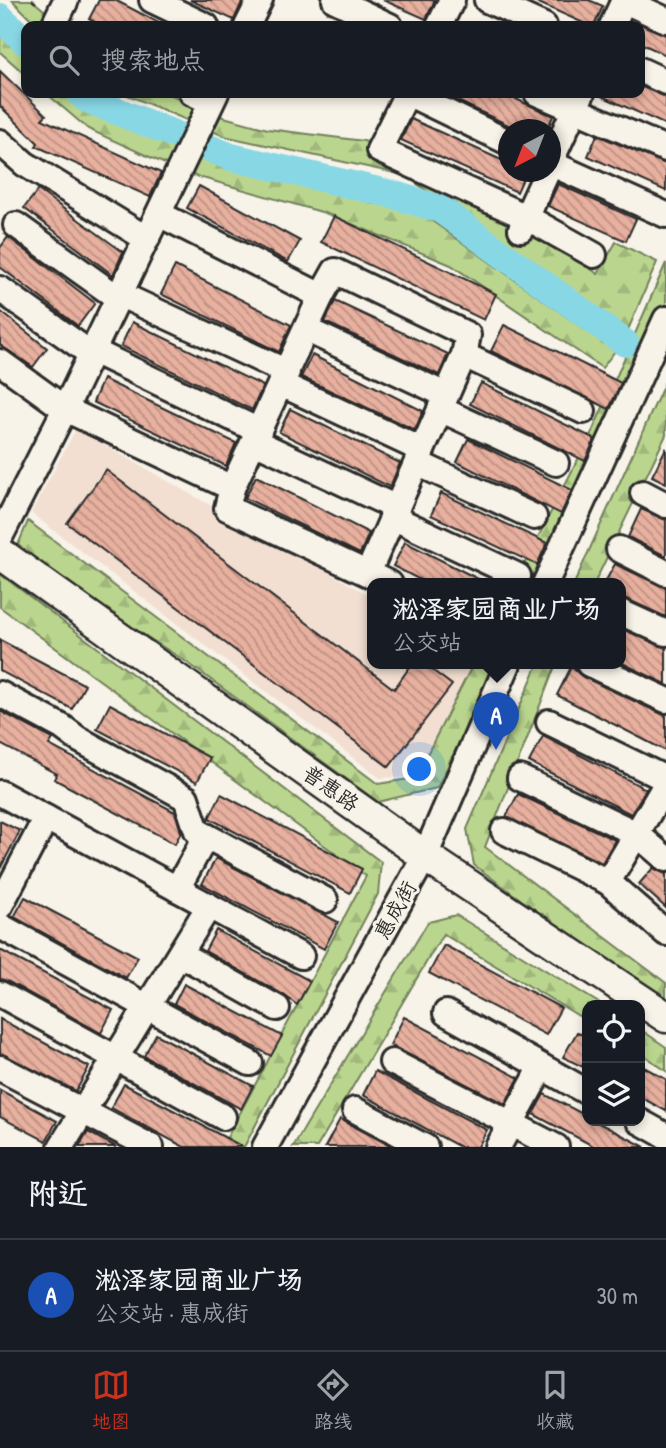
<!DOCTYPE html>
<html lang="zh">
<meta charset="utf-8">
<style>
:root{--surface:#171b24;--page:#20242c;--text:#f1f3f6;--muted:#9ea1a6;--line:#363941;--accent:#c8321e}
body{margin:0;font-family:"Patrick Hand","LXGW WenKai TC",sans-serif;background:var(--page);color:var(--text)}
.controls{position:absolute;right:21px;bottom:21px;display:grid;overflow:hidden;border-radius:14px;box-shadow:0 4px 10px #0003}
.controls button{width:63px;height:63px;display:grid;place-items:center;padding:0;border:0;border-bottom:2px solid var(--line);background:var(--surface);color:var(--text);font:35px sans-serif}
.compass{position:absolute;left:498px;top:119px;width:63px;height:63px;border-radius:50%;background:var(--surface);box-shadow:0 4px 10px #0003;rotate:222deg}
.you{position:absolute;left:420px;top:770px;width:24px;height:24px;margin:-18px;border:5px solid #fff;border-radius:50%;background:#1a73e8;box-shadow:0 0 0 10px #1a73e833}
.badge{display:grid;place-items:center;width:46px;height:46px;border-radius:50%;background:var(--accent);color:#fff;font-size:23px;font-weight:700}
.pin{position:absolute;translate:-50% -58px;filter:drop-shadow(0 2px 4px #0008)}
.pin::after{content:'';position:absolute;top:37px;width:24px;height:21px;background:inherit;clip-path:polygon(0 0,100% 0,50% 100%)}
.popup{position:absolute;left:367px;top:578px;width:259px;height:91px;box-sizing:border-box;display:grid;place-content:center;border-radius:14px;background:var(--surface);filter:drop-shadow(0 2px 5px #0005);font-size:23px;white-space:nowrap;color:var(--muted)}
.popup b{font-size:26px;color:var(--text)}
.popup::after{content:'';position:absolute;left:50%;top:100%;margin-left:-14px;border:14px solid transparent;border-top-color:var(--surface)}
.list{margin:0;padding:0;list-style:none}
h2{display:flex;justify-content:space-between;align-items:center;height:91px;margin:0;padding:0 28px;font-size:30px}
h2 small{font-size:23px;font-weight:400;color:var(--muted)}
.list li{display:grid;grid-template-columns:46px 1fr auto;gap:21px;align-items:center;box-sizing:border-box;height:112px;padding:0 28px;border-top:2px solid var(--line)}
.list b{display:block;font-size:26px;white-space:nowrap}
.list p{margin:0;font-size:23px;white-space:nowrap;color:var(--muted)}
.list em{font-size:23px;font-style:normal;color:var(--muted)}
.icon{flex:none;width:38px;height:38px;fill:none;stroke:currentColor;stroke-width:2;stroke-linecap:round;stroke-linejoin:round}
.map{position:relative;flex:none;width:666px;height:1147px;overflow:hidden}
.search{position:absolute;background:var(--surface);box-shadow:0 4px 10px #0003;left:21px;right:21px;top:21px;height:77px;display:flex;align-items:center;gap:18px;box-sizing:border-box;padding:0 24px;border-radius:14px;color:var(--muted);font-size:26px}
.sheet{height:203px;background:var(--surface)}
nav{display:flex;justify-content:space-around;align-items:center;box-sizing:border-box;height:98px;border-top:2px solid var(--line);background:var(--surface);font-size:19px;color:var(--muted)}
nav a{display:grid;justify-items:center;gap:4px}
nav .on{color:var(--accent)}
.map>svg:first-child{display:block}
.built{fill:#f2dfd2}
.forest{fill:url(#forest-firs);stroke:#72805c;stroke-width:2}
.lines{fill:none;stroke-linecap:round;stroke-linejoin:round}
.river{stroke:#88d7e5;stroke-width:28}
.building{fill:url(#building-back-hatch);stroke:#2b2b2b;stroke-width:2}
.minor-casing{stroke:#2b2b2b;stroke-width:30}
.major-casing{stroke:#2b2b2b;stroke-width:35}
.path{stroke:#2b2b2b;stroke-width:2.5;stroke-dasharray:5 5;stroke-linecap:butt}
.minor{stroke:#f7f3e8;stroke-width:24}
.major{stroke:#f7f3e8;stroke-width:30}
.labels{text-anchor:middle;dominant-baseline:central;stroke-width:6;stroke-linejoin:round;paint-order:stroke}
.street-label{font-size:21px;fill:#2b2b2b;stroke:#f7f3e8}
</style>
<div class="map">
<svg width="666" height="1147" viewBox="0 0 666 1147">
<defs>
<pattern id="forest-firs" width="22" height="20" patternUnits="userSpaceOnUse" patternTransform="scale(1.75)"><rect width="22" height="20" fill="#bad68e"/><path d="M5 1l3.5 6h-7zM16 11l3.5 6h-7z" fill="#a0b87b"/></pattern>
<pattern id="building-back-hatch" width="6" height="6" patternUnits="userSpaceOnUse" patternTransform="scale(1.75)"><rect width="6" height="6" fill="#e8b09f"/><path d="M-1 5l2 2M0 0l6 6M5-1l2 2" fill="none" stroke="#bc8f82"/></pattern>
</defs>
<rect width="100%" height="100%" fill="#f7f3e8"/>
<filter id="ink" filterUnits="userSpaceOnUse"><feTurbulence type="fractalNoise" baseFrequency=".0143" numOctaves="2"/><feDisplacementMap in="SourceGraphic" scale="14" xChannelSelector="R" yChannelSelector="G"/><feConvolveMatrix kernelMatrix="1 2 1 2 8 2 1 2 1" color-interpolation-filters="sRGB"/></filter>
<g filter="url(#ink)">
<polygon class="built" points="76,429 372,597 372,664 491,664 432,776 380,778 31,513"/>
<g class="forest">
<polygon points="12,0 32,0 63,26 38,26"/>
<polygon points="0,27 26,53 26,75 0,52"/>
<polygon points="46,93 68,93 78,102 210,160 404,201 615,351 602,368 451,265 325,213 185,173 88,129"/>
<polygon points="123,93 167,93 220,116 268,129 364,141 428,166 520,219 598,274 616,242 657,262 628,330 404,175 224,136"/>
<polygon points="666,263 666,308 538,584 514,584 593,430"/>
<polygon points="665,382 666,435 594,584 574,584"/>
<polygon points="28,521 378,784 415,778 473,664 498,664 437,788 378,802 188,663 15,552"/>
<polygon points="0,574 381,862 378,894 244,1147 222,1147 366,876 0,607"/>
<polygon points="538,664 556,664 485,847 666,983 666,1007 474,865 467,829"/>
<polygon points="456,915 602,1005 587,1005 587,1021 443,934 317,1147 293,1147 428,922"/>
<polygon points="640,1029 666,1047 666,1071 640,1052"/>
</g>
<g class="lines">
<g class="river">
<polyline points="0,17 26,42"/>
<polyline points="80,93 87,99 231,157 391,194 440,209 625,343"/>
</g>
</g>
<g class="building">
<polygon points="99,0 115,0 165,26 102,26 89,19"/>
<polygon points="190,0 243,0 234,20"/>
<polygon points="383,0 435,0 426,19"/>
<polygon points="532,0 589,0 603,6 594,26 590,26"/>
<polygon points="640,24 666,35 666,55 640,43"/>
<polygon points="0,71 46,115 42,119 161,173 150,197 36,146 38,143 0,106"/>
<polygon points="640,86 666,97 666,125 597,94 640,93"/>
<polygon points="441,93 503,93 553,116 547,130 519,130"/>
<polygon points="411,119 508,163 508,172 526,172 517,192 401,140"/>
<polygon points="597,135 666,164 666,191 588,156"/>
<polygon points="558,184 636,219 626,241 548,206"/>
<polygon points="199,186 300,241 288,262 187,208"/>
<polygon points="38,190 123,252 113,275 24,208"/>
<polygon points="334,216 496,294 484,320 321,242"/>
<polygon points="8,237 95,303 78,326 0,267 0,248"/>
<polygon points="175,266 291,325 279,352 161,294"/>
<polygon points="335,301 448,354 439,375 325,322"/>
<polygon points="0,311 47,348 33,367 0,345"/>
<polygon points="132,322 263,386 252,410 121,346"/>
<polygon points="504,325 621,383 609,409 491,351"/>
<polygon points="312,355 423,411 415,430 301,377"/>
<polygon points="103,379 236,443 226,466 93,402"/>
<polygon points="481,383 595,439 585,461 470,404"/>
<polygon points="290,409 400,463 390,487 279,432"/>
<polygon points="468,439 572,490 561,514 457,462"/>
<polygon points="666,448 666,483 652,476"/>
<polygon points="106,470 394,689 412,664 424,664 452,685 389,767 67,523"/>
<polygon points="256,476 369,533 360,554 245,498"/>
<polygon points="441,493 547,543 537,565 431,515"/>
<polygon points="641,509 666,520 666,556 628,537"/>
<polygon points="405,542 488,584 428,584 393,566"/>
<polygon points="615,564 666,588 666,617 620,596 620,584 604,584"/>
<polygon points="620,628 666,648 666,684 620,662"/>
<polygon points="0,640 85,685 72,709 0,671"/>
<polygon points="571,667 583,677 666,716 666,751 557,695"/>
<polygon points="110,704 210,758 197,782 97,729"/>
<polygon points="0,711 53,739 49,745 175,812 181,832 175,844 54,779 57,774 0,744"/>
<polygon points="543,736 646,789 631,814 529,762"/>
<polygon points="221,794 362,869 350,893 209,818"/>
<polygon points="518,794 615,840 602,863 506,817"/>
<polygon points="0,821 20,831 0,869"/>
<polygon points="216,858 338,922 324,949 202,884"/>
<polygon points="653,868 666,874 666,908 639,884"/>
<polygon points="25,897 138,957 126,978 14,917"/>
<polygon points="216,930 310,981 297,1005 284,995 205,951"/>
<polygon points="444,945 561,1008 546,1035 429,973"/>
<polygon points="0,950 113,1010 101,1033 7,981 0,979"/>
<polygon points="184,984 282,1036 271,1056 174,1004"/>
<polygon points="404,1017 519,1078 505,1104 390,1045"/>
<polygon points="0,1019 89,1067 76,1091 0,1053"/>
<polygon points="577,1032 587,1037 587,1069 563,1057"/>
<polygon points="156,1034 253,1086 241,1109 144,1056"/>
<polygon points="640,1065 666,1079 666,1111 640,1097"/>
<polygon points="375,1071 487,1130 478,1147 460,1147 363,1095"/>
<polygon points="124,1084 243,1147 184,1147 111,1108"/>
<polygon points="0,1090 57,1121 46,1141 0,1117"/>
<polygon points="544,1094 587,1116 587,1121 595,1121 645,1147 595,1147 533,1114"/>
<polygon points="340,1119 393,1147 325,1147"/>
<polygon points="88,1132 116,1147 79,1147"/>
</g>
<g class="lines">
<defs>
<g id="minor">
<polyline points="152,0 206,26"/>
<polyline points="335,0 390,26"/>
<polyline points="487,0 544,26"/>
<polyline points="623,0 666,20"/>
<polyline points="57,26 54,25 66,0"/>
<polyline points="247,26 260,0"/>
<polyline points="439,26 452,0"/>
<polyline points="612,26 624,0"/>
<polyline points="640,70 666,82"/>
<polyline points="192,93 211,102"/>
<polyline points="407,93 379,150 526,217 594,255"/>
<polyline points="407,93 508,142"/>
<polyline points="537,93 666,149"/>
<polyline points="0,142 25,164 147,239"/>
<polyline points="550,163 666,215"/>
<polyline points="550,163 582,93"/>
<polyline points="159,214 321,296"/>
<polyline points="16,225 118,298"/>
<polyline points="521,229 547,172"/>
<polyline points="0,289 91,354"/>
<polyline points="119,294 287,372"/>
<polyline points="307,330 446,395"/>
<polyline points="93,351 259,431"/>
<polyline points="464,355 583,411"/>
<polyline points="0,362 65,409 232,488 227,508 390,584"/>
<polyline points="281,384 422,450"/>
<polyline points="440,409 556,463"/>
<polyline points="254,441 397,508"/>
<polyline points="417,463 534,517"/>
<polyline points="232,488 321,296 335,271 468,335 464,355 368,573"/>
<polyline points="643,493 666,505"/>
<polyline points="392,517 518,576"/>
<polyline points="0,537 65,409 216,93"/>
<polyline points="619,549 666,573"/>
<polyline points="545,584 666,319"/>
<polyline points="620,612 666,633"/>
<polyline points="589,664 666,700"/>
<polyline points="0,694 62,727 78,739 186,798 197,831 325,900"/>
<polyline points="549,722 666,779"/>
<polyline points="520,778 637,834 666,859"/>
<polyline points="0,793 301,956"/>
<polyline points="504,831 608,882 666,933"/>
<polyline points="608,882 666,784"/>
<polyline points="177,889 206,836"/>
<polyline points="0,906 46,818"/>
<polyline points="0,926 250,1063"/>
<polyline points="180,954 277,1008"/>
<polyline points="0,994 223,1117"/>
<polyline points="446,1013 587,1092"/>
<polyline points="392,1062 556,1147"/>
<polyline points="0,1068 151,1147"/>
<polyline points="355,1110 425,1147"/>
<polyline points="639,1121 666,1136"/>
<polyline points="61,1147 209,906"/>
<polyline points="265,1147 425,856 508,664"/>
<polyline points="498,1147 542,1067"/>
</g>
<polyline id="major" points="0,553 425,856 666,1017"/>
</defs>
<use href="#minor" class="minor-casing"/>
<use href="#major" class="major-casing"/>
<polyline class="path" points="32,0 40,6"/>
<use href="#minor" class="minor"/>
<use href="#major" class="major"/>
</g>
</g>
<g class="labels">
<g class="street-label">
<text transform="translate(331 788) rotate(35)">普惠路</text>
<text transform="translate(395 910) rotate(-61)">惠成街</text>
</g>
</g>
</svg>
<div class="controls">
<button><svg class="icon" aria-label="locate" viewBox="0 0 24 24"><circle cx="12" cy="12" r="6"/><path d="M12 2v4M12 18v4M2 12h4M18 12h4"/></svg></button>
<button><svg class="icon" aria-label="layers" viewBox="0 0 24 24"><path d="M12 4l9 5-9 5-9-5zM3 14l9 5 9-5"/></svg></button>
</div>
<svg class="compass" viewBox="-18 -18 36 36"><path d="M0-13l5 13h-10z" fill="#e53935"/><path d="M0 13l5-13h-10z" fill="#9ea1a6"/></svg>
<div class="you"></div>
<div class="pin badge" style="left:496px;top:750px;background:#1a4fb4">A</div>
<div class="popup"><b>淞泽家园商业广场</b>公交站</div>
<div class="search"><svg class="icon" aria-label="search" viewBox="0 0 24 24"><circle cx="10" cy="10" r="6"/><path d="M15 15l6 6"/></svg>搜索地点</div>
</div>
<section class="sheet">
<h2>附近<small></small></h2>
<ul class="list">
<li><span class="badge" style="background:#1a4fb4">A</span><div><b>淞泽家园商业广场</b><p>公交站 · 惠成街</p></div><em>30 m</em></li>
</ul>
</section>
<nav>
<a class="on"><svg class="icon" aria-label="map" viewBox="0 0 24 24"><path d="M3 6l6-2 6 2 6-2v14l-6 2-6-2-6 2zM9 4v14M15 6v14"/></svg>地图</a>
<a><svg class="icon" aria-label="directions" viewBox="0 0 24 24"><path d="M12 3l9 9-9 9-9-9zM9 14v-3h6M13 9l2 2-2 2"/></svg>路线</a>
<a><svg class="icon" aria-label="saved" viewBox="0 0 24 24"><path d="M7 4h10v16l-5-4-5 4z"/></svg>收藏</a>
</nav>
